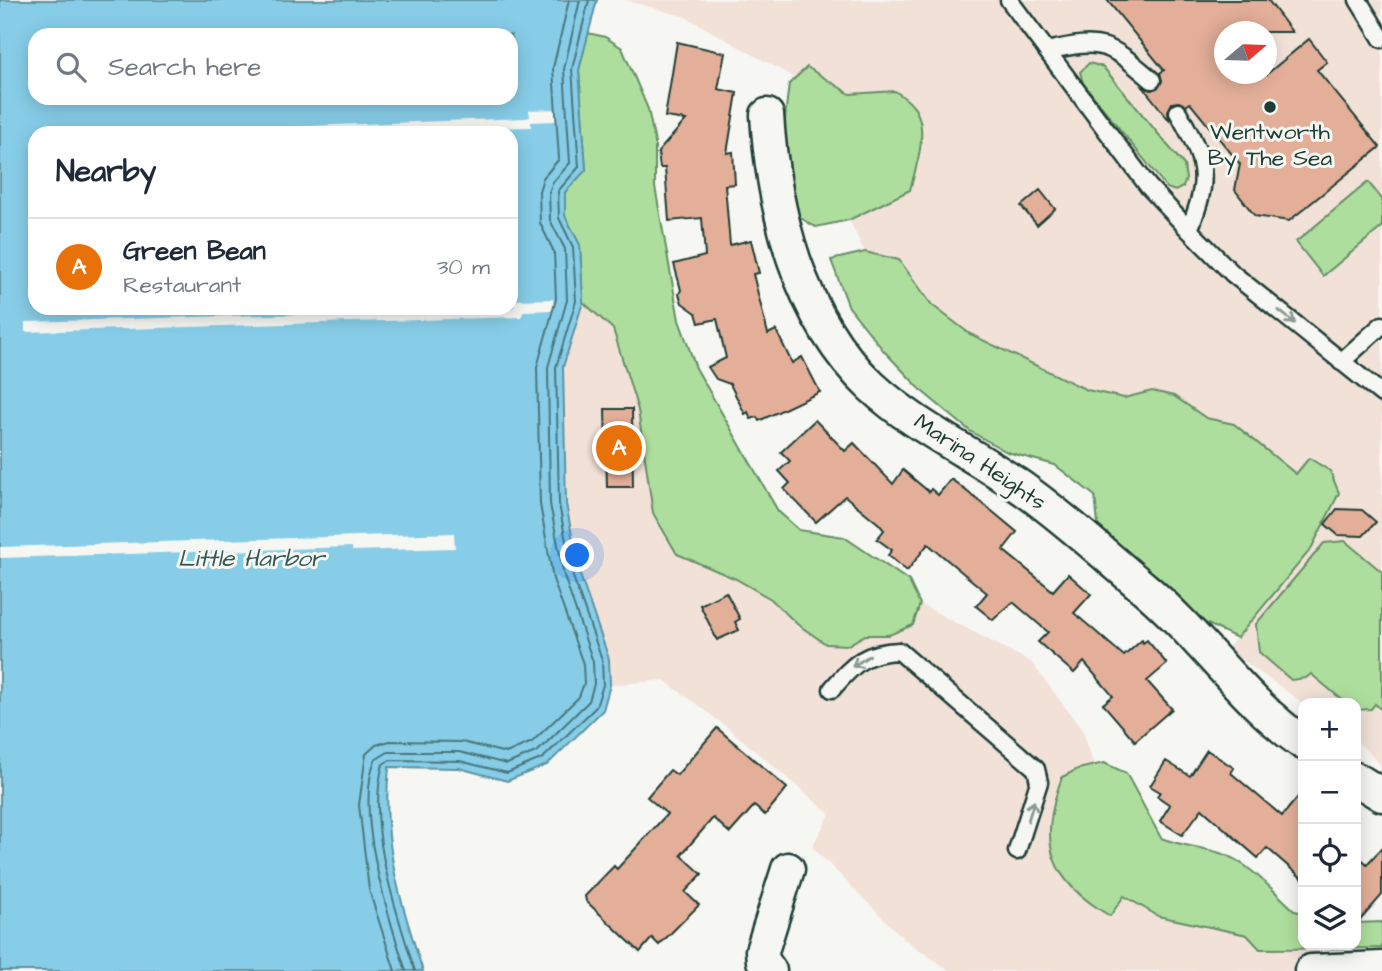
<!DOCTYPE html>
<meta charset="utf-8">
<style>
:root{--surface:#fff;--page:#f2f2f3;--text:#1f2937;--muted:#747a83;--line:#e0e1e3;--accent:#db2777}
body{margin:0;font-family:"Architects Daughter",sans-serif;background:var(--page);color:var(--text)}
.controls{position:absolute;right:21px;bottom:21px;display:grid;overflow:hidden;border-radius:14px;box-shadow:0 4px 18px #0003}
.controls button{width:63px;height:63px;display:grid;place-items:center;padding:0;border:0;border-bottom:2px solid var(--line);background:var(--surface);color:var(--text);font:35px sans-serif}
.compass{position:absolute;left:1214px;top:21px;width:63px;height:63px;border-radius:50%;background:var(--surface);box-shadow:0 4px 18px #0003;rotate:71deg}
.you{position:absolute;left:578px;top:556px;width:24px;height:24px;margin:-18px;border:5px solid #fff;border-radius:50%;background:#1a73e8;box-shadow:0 0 0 10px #1a73e833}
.badge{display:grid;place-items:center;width:46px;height:46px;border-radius:50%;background:var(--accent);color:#fff;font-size:23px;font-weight:700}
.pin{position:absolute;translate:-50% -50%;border:4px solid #fff;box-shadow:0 2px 7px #0006}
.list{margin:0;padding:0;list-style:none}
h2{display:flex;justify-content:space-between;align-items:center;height:91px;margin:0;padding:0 28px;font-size:30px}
h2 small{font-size:23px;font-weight:400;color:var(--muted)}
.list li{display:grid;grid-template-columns:46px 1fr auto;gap:21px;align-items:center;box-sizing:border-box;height:98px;padding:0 28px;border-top:2px solid var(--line)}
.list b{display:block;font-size:26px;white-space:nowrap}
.list p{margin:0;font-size:23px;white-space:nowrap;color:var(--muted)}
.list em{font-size:23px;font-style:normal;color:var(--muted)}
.icon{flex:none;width:38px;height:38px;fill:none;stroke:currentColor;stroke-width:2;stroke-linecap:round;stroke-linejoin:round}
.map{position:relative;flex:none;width:1382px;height:971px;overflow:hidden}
.search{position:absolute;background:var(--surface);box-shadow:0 4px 18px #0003;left:28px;top:28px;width:490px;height:77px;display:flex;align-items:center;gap:18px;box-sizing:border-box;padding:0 24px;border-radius:21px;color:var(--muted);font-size:26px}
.panel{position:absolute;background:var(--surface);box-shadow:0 4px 18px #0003;left:28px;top:126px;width:490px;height:189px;border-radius:21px}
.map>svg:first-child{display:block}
.built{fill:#f1e1d7;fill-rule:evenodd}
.green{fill:#aede9d;stroke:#668e68;stroke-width:2}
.water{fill:#87cde8;stroke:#5d93a0;stroke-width:2;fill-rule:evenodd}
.pier{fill:#f6f6f2}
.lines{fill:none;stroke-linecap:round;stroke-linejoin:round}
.shore{stroke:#49777c;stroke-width:2}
.building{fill:#e4af99;stroke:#1f3d34;stroke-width:2}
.lane-casing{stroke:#1f3d34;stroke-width:21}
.street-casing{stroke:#1f3d34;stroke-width:37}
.lane{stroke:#f6f6f2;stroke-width:16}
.street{stroke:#f6f6f2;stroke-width:32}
.oneway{stroke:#8a9a93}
.poi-dot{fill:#1f3d34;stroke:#f6f6f2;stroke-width:2.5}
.labels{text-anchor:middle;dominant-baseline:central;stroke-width:6;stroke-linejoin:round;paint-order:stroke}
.poi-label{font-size:23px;fill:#1f3d34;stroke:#f6f6f2}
.street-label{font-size:23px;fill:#1f3d34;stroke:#f6f6f2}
.water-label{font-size:24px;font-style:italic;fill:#345a58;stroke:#f6f6f2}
</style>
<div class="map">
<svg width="1382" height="971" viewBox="0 0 1382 971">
<rect width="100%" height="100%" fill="#f6f6f2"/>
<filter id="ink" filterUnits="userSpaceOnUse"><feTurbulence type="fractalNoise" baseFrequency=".0143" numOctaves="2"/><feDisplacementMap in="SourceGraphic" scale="14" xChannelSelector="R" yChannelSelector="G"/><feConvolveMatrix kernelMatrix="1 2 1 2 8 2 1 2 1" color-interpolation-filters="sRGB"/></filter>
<g filter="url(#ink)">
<g class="built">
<path d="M625,0H1382V766L1356,740V703H1303L1227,649L1311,549L1319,528L1331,510L1296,475L1234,425L1206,418L1174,396L1151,391L1124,398L1087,390L1031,365L970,334L931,305L899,260L865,252L849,220L910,190L895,91L850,94L808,67L795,78L686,17ZM1224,32H1266V74H1224Z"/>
<polygon points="583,302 613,329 630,375 647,453 706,567 736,579 771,599 797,624 848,645 865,635 889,635 913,625 920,604 1031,662 1083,731 1094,766 1078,769 1124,896 1158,916 1247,935 1260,949 1319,950 1319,971 950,971 904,939 812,847 830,814 727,727 664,680 610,685 609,659 579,572 566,504 563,367"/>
</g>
<g class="green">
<polygon points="588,33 605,37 622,48 648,109 655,143 655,187 679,320 696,368 778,511 799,530 844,537 909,581 920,604 913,625 889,635 865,635 848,645 826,644 797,624 771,599 736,579 677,554 653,513 638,410 613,329 583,302 580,245 565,216 565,192 586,170 579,70"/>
<polygon points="1089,63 1103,67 1184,165 1186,179 1183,187 1175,191 1167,188 1083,83 1080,72"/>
<path d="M807,67L850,94L895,91C901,95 908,100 912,105C931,126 916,167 910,190L849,220L816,227C810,224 802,220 798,215C776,179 784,123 789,84Z"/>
<polygon points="1368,182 1382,199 1382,227 1323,276 1296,242"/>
<polygon points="865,252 899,260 932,305 970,334 1087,390 1124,398 1152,391 1174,396 1206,418 1234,424 1296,474 1309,458 1330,471 1339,493 1311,549 1237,638 1199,620 1099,533 1095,496 1055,465 1007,452 970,431 923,392 884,351 849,307 831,260"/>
<polygon points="1345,541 1382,572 1382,710 1375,704 1371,709 1356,710 1356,703 1346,703 1311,674 1306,678 1291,680 1259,652 1256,624 1324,543"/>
<path d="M1104,763L1126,773L1161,838C1181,846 1202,847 1220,853C1249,862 1273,891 1295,911L1303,913V945H1356V923L1382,922V948L1260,949L1247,935L1158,916L1124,896L1110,916C1048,879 1038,844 1062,777L1078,769Z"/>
</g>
<path class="water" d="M0,0H597L579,70L586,170L565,192V216L580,245L583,302L563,367L566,504L579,572L609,659L610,685L603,710L547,765L507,781L459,768L389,767C381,842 400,901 423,971H0ZM35,35H511V98H35ZM35,133H511V308H35Z"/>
<g class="pier">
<polygon points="556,109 556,121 531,122 531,127 313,133 112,133 525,118 530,117 529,110"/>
<polygon points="553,299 554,310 524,311 521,317 25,332 25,322 511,308 514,307 514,300"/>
<polygon points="454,533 455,548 352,551 352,547 0,558 0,547"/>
</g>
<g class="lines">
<g class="shore">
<polyline points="395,971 369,890 359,805 366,754 376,745 390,741 462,742 506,753 532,742 579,697 584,683 583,664 553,579 540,504 537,367 556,299 554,252 540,223 539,191 543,178 559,159 553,68 569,0"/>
<path d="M406,971C389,919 354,812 375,760L388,752H459L507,764L538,751L589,701L594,684L593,662L564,576L550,504L548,367L567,300L565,249L550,220L549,192L553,182L570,163L564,69L580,0"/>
<path d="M415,971C396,911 366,827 383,764L390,760L460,761L507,773L543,758L596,707L603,685L602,660L572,574L559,504L556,367L576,301L573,247L559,218L558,191L579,167L572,69L589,0"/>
</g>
</g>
<g class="building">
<polygon points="1107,0 1268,0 1292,32 1224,32 1224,74 1267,74 1309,39 1327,62 1317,70 1380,147 1289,221 1255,216 1235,190 1240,164 1190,103 1186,106 1179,102 1172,103 1168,111 1169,120 1143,87 1151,90 1159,87 1162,81 1160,73 1164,70"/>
<polygon points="677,42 725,53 718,89 737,93 727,153 733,152 735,184 725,185 730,245 751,240 759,273 753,274 768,334 776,330 792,363 802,357 820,392 759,421 757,417 751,419 748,412 745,414 730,384 716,379 708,367 726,358 717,319 699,323 696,313 682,303 679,294 681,290 674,264 705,256 702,218 669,221 665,168 660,168 658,152 686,120 665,117"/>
<polygon points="1040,190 1055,209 1037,225 1021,206"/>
<polygon points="605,409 632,409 633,487 607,487"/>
<polygon points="815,420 845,451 854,443 893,484 903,470 929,492 931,489 938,495 951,479 993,512 1017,532 1003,550 1053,591 1068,574 1091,594 1074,613 1124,656 1142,640 1143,643 1147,640 1167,664 1147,681 1172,709 1135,741 1103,704 1113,696 1084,662 1074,673 1038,642 1048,632 1013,602 993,620 976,606 987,593 928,544 907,571 888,555 892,550 877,539 884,530 879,524 845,496 816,522 784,489 790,483 779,471 790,461 781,452"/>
<polygon points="1337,509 1362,510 1376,522 1363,536 1338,535 1325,524"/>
<polygon points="726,592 740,619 735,622 739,630 717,640 700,605"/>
<polygon points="717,728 787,788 765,815 754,806 730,833 713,818 681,855 702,874 685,892 699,905 659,945 652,938 640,952 586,901 585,896 614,866 617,869 667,814 647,797 670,770 677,775"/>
<polygon points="1207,750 1234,768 1231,773 1282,816 1303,791 1303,879 1267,848 1258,858 1202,809 1182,835 1160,821 1170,805 1157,796 1160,792 1150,786 1166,761 1190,776"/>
<polygon points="1382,848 1382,895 1356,925 1356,854 1367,864"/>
</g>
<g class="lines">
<defs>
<g id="lane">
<polyline points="1009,0 1148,186 1189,230 1233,274 1382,394"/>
<polyline points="1358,0 1382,39"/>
<path d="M1047,51C1103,38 1109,43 1152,80"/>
<path d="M1178,112C1206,162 1211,176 1189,230"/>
<polyline points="1341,362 1382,325"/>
<path d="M832,689C854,664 864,652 899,651L1036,769L1039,782L1017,851"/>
</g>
<g id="street">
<path d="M767,115C773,210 799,318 871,386C917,429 979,456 1029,493C1069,522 1106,556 1144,588C1201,636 1242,700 1303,743"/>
<polyline points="1356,779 1382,795"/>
<polyline points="770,971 763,961 762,951 788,869"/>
<polyline points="1311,971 1382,968"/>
</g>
</defs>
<use href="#lane" class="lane-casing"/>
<use href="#street" class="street-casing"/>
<use href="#lane" class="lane"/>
<use href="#street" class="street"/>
</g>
<defs><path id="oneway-shaft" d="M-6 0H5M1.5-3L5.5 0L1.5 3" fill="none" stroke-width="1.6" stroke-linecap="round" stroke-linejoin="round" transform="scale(1.75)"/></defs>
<g class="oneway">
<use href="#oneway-shaft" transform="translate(1287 317) rotate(39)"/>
<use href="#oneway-shaft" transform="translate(861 661) rotate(147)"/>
<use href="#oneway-shaft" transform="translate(1031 811) rotate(-73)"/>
</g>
</g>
<circle class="poi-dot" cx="1270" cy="107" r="7"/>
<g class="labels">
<g class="poi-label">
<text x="1270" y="132">Wentworth<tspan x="1270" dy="26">By The Sea</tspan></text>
</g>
<g class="street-label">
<text transform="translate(980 462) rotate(34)">Marina Heights</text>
</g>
<g class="water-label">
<text x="251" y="559">Little Harbor</text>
</g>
</g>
</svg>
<div class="controls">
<button>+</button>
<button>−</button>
<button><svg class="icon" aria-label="locate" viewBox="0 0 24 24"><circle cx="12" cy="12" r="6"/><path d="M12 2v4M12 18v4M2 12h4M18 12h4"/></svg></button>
<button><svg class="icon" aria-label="layers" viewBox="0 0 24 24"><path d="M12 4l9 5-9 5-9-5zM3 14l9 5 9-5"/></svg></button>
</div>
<svg class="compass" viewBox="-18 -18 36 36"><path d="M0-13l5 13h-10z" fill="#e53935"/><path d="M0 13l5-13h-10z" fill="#747a83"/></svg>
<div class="you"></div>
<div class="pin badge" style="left:619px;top:448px;background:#e8710a">A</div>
<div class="search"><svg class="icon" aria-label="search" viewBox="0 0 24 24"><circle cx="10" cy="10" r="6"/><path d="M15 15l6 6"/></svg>Search here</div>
<section class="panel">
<h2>Nearby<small></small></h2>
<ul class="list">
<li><span class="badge" style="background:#e8710a">A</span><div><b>Green Bean</b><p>Restaurant</p></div><em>30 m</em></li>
</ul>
</section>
</div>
